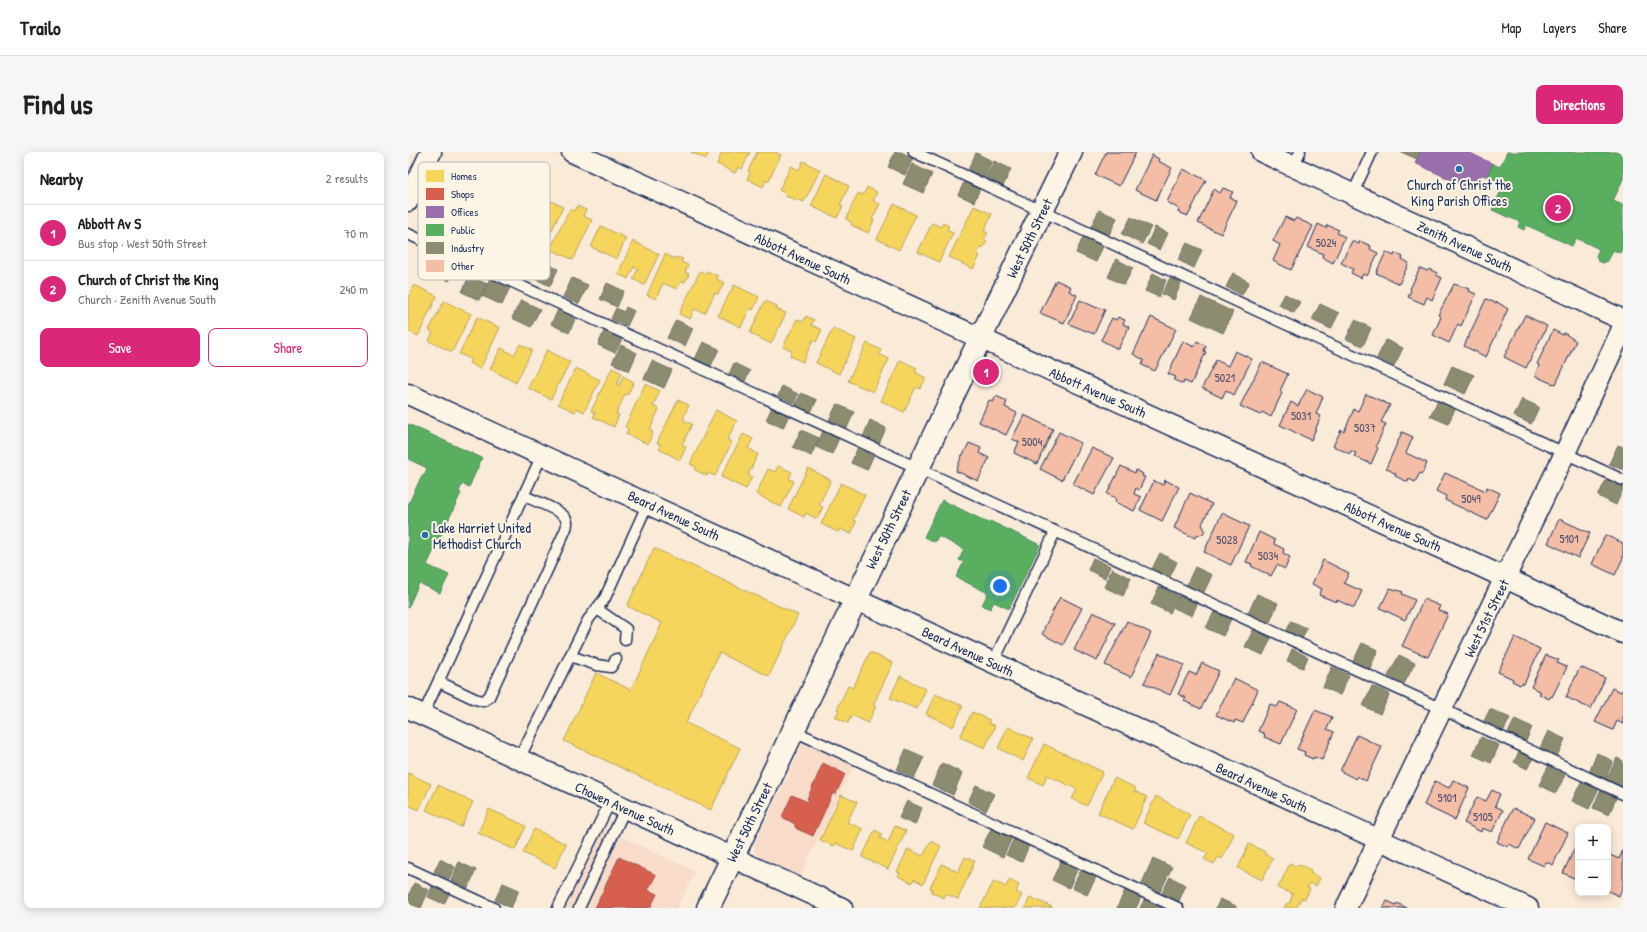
<!DOCTYPE html>
<meta charset="utf-8">
<style>
:root{--surface:#fff;--page:#f6f6f6;--text:#202124;--muted:#757577;--line:#e0e0e0;--accent:#db2777}
body{margin:0;font-family:"Patrick Hand",sans-serif;background:var(--page);color:var(--text)}
.controls{position:absolute;right:12px;bottom:12px;display:grid;overflow:hidden;border-radius:8px;box-shadow:0 2px 10px #0003}
.controls button{width:36px;height:36px;display:grid;place-items:center;padding:0;border:0;border-bottom:1px solid var(--line);background:var(--surface);color:var(--text);font:20px sans-serif}
.you{position:absolute;left:592px;top:434px;width:14px;height:14px;margin:-10px;border:3px solid #fff;border-radius:50%;background:#1a73e8;box-shadow:0 0 0 6px #1a73e833}
.badge{display:grid;place-items:center;width:26px;height:26px;border-radius:50%;background:var(--accent);color:#fff;font-size:13px;font-weight:700}
.pin{position:absolute;translate:-50% -50%;border:2px solid #fff;box-shadow:0 1px 4px #0006}
.list{margin:0;padding:0;list-style:none}
h2{display:flex;justify-content:space-between;align-items:center;height:52px;margin:0;padding:0 16px;font-size:17px}
h2 small{font-size:13px;font-weight:400;color:var(--muted)}
.list li{display:grid;grid-template-columns:26px 1fr auto;gap:12px;align-items:center;box-sizing:border-box;height:56px;padding:0 16px;border-top:1px solid var(--line)}
.list b{display:block;font-size:15px;white-space:nowrap}
.list p{margin:0;font-size:13px;white-space:nowrap;color:var(--muted)}
.list em{font-size:13px;font-style:normal;color:var(--muted)}
.actions{display:flex;gap:8px;padding:12px 16px}
.actions a{flex:1;padding:9px 0;border:1px solid var(--accent);border-radius:8px;text-align:center;font-size:14px;color:var(--accent)}
.actions .main{background:var(--accent);color:#fff}
.map{position:relative;flex:none;width:1215px;height:756px;overflow:hidden;border-radius:8px}
header{display:flex;align-items:center;gap:24px;box-sizing:border-box;height:56px;padding:0 20px;background:var(--surface);border-bottom:1px solid var(--line)}
header strong{font-size:19px}
nav{display:flex;gap:22px;margin-inline-start:auto;font-size:14px}
.intro{display:flex;align-items:center;justify-content:space-between;box-sizing:border-box;height:96px;padding:0 24px}
h1{margin:0;font-size:28px}
.button{padding:10px 18px;border-radius:8px;background:var(--accent);color:#fff;font-size:14px;font-weight:700}
main{display:flex;gap:24px;padding:0 24px}
aside{flex:1;background:var(--surface);border-radius:8px;box-shadow:0 2px 10px #0003}
.map>svg:first-child{display:block}
.built{fill:#f8dcc9}
.homes{fill:#f6d55c;stroke:#b4a35d}
.shops{fill:#d6604d;stroke:#9e5152}
.offices{fill:#9970ab;stroke:#735c94}
.public{fill:#5aae61;stroke:#478860}
.industry{fill:#8c8c6e;stroke:#6a7069}
.building{fill:#f3bda6;stroke:#1b2f5e}
.lines{fill:none;stroke-linecap:round;stroke-linejoin:round}
.lane-casing{stroke:#1b2f5e;stroke-width:13}
.street-casing{stroke:#1b2f5e;stroke-width:23}
.secondary-casing{stroke:#1b2f5e;stroke-width:25}
.lane{stroke:#fcf5e5;stroke-width:10}
.street{stroke:#fcf5e5;stroke-width:20}
.secondary{stroke:#fcf5e5;stroke-width:22}
.poi-dot{fill:#1f6fb2;stroke:#fcf5e5;stroke-width:1.5}
.labels{text-anchor:middle;dominant-baseline:central;stroke-width:4;stroke-linejoin:round;paint-order:stroke}
.number-label{font-size:12px;fill:#515270}
.poi-label{font-size:14px;fill:#1b2f5e;stroke:#fcf5e5}
.street-label{font-size:14px;fill:#1b2f5e;stroke:#fcf5e5}
.key{fill:#fcf5e5;stroke:#b8babc;stroke-width:1}
.key-label{font-size:11px;fill:#1b2f5e}
</style>
<header>
<strong>Trailo</strong>
<nav><a>Map</a><a>Layers</a><a>Share</a></nav>
</header>
<div class="intro"><h1>Find us</h1><a class="button">Directions</a></div>
<main>
<aside>
<h2>Nearby<small>2 results</small></h2>
<ul class="list">
<li><span class="badge">1</span><div><b>Abbott Av S</b><p>Bus stop · West 50th Street</p></div><em>70 m</em></li>
<li><span class="badge">2</span><div><b>Church of Christ the King</b><p>Church · Zenith Avenue South</p></div><em>240 m</em></li>
</ul>
<div class="actions"><a class="main">Save</a><a>Share</a></div>
</aside>
<div class="map">
<svg width="1215" height="756" viewBox="0 0 1215 756">
<rect width="100%" height="100%" fill="#faead8"/>
<filter id="ink" filterUnits="userSpaceOnUse"><feTurbulence type="fractalNoise" baseFrequency=".025" numOctaves="2"/><feDisplacementMap in="SourceGraphic" scale="8" xChannelSelector="R" yChannelSelector="G"/><feConvolveMatrix kernelMatrix="1 2 1 2 8 2 1 2 1" color-interpolation-filters="sRGB"/></filter>
<g filter="url(#ink)">
<g class="built">
<polygon points="400,582 450,604 392,724 355,707 347,701 346,693"/>
<polygon points="194,676 287,719 269,756 155,756"/>
</g>
<g class="homes">
<polygon points="283,0 301,0 298,7"/>
<polygon points="314,0 342,0 334,17 330,15 327,21 309,12"/>
<polygon points="349,0 367,0 373,3 360,30 358,28 355,35 339,27 342,21 340,19"/>
<polygon points="395,9 412,18 396,50 377,44 378,42 371,38 383,14 391,18"/>
<polygon points="418,22 441,34 432,53 435,54 429,66 403,54"/>
<polygon points="459,35 469,40 465,49 472,52 464,67 466,68 460,81 443,73 444,71 438,67 450,41 455,43"/>
<polygon points="125,42 133,46 134,44 155,55 138,90 109,76"/>
<polygon points="486,52 508,63 491,98 469,87"/>
<polygon points="169,54 178,58 175,64 184,68 165,108 142,97 162,57 166,59"/>
<polygon points="566,54 584,62 576,79 580,81 576,87 579,89 575,96 572,95 569,103 572,104 565,117 541,105"/>
<polygon points="524,71 533,75 535,71 541,74 539,78 545,81 531,110 510,100"/>
<polygon points="193,74 218,86 209,107 183,95"/>
<polygon points="225,89 251,102 236,133 225,127 230,117 226,115 220,127 210,122"/>
<polygon points="257,102 267,107 268,105 275,107 273,110 280,113 277,120 281,122 277,130 273,129 269,137 255,131 248,147 239,143"/>
<polygon points="292,119 298,122 299,119 310,124 309,127 316,131 310,142 307,141 297,161 286,157 282,167 271,162"/>
<polygon points="6,133 29,144 10,184 0,179 0,146"/>
<polygon points="326,133 351,145 345,158 342,156 333,175 310,164"/>
<polygon points="36,149 63,162 44,200 21,189 25,180 21,178"/>
<polygon points="357,149 369,154 368,157 378,161 363,192 342,181"/>
<polygon points="398,164 406,168 403,173 414,178 408,190 405,188 395,210 382,204 384,199 375,195 389,167 395,170"/>
<polygon points="69,165 92,176 72,217 61,211 63,207 51,202"/>
<polygon points="425,176 448,187 431,222 408,211"/>
<polygon points="459,191 473,198 471,202 481,207 465,240 440,229"/>
<polygon points="112,192 124,198 108,231 82,217 93,196 106,203"/>
<polygon points="139,198 162,210 143,247 120,236"/>
<polygon points="492,208 509,216 507,220 518,226 512,237 508,235 496,260 473,249"/>
<polygon points="168,216 192,228 176,260 168,256 167,260 150,252"/>
<polygon points="204,216 214,221 209,233 211,234 215,224 226,230 219,243 217,242 208,262 211,263 206,275 185,265 187,261 183,259"/>
<polygon points="237,232 252,239 245,254 251,257 242,278 245,280 240,292 218,282 220,277 217,275"/>
<polygon points="270,248 281,253 275,266 277,267 276,269 284,272 274,293 278,295 272,308 251,297 253,293 249,291"/>
<polygon points="308,258 329,269 319,288 324,290 307,324 300,321 299,324 287,318 288,315 282,312"/>
<polygon points="335,282 345,287 340,296 350,302 340,323 344,325 338,337 313,325"/>
<polygon points="370,314 384,320 381,327 386,329 373,355 348,342 360,317 367,320"/>
<polygon points="400,316 423,328 411,353 415,355 409,367 398,361 396,365 380,357"/>
<polygon points="433,331 457,343 445,368 448,370 443,382 432,377 430,380 413,372"/>
<polygon points="246,396 390,463 361,524 311,501 278,571 332,596 303,658 156,589 188,521 223,538 254,471 219,454"/>
<polygon points="462,500 485,511 465,553 468,554 460,571 444,563 440,571 427,565 431,558 429,557 440,534 445,536"/>
<polygon points="492,524 518,537 509,557 482,546"/>
<polygon points="527,542 555,554 545,575 518,562"/>
<polygon points="564,560 582,568 580,571 587,574 577,596 552,585"/>
<polygon points="600,575 625,587 615,609 590,596"/>
<polygon points="636,592 695,620 679,654 664,647 669,637 639,623 635,633 620,626"/>
<polygon points="0,621 23,632 11,658 0,653"/>
<polygon points="706,626 728,636 726,639 739,645 725,677 690,661"/>
<polygon points="30,633 65,650 53,675 18,658"/>
<polygon points="433,643 449,650 439,670 455,677 445,699 427,691 426,694 412,688"/>
<polygon points="748,644 782,663 770,687 735,671"/>
<polygon points="81,657 118,674 107,698 70,681"/>
<polygon points="791,664 826,682 814,707 810,705 806,712 796,707 800,701 778,691"/>
<polygon points="487,674 498,679 480,717 454,705 467,678 474,682 472,686 480,690"/>
<polygon points="126,677 158,692 147,716 115,701"/>
<polygon points="523,689 533,694 515,732 506,727 504,731 490,724 492,721 489,720 500,697 515,704"/>
<polygon points="841,692 857,700 856,702 865,706 854,728 830,716"/>
<polygon points="557,705 567,709 550,747 538,742 536,746 523,740 525,737 522,736 534,712 550,720"/>
<polygon points="882,711 889,715 890,712 903,718 902,721 912,726 908,734 902,731 899,736 902,737 897,747 893,746 889,755 890,756 876,756 879,751 881,752 885,742 870,736"/>
<polygon points="601,728 611,733 608,740 614,743 607,756 572,756 586,729 598,735"/>
<polygon points="622,745 644,755 644,756 617,756"/>
</g>
<g class="shops">
<polygon points="415,611 437,622 428,642 425,641 405,684 389,677 387,675 387,672 374,665 384,643 400,650 401,648 399,647"/>
<polygon points="211,705 248,723 240,738 249,742 242,756 187,756"/>
</g>
<polygon class="offices" points="1012,0 1060,0 1085,12 1079,24 1073,23 1065,38 1007,11"/>
<g class="public">
<polygon points="1099,0 1215,0 1215,27 1205,49 1215,53 1215,95 1212,101 1205,98 1200,109 1195,111 1190,109 1188,104 1191,97 1168,86 1164,94 1118,73 1116,78 1110,75 1112,70 1084,58 1096,32 1079,24 1085,12 1092,15"/>
<polygon points="0,272 74,306 61,335 54,332 51,340 53,341 19,413 41,423 32,441 11,431 0,456 0,353 14,323 16,324 19,316 0,307"/>
<polygon points="534,348 581,371 582,369 632,393 601,457 586,450 582,457 574,453 580,441 548,425 556,410 551,408 556,397 530,384 527,390 516,385"/>
</g>
<g class="industry">
<polygon points="487,0 493,0 505,6 497,23 480,15"/>
<polygon points="993,0 1012,0 1009,7"/>
<polygon points="568,1 584,9 577,25 560,18"/>
<polygon points="586,9 603,17 595,34 578,26"/>
<polygon points="504,12 524,22 515,41 495,32"/>
<polygon points="556,30 572,37 566,50 550,43"/>
<polygon points="691,58 709,66 701,83 683,75"/>
<polygon points="723,65 743,75 734,92 714,82"/>
<polygon points="747,75 760,81 752,98 739,92"/>
<polygon points="676,83 696,92 688,110 668,101"/>
<polygon points="779,91 794,98 786,116 770,108"/>
<polygon points="29,102 49,111 41,129 21,120"/>
<polygon points="708,107 725,116 716,133 700,125"/>
<polygon points="131,108 150,117 142,134 123,125"/>
<polygon points="745,121 758,128 751,145 737,139"/>
<polygon points="825,121 841,130 834,143 818,135"/>
<polygon points="61,124 79,132 71,148 54,140"/>
<polygon points="82,126 102,135 94,153 74,144"/>
<polygon points="164,126 180,133 171,152 155,145"/>
<polygon points="762,126 773,131 766,148 754,142"/>
<polygon points="199,131 216,139 209,155 192,147"/>
<polygon points="877,142 892,150 886,161 871,153"/>
<polygon points="793,145 825,160 815,181 783,166"/>
<polygon points="113,148 132,157 123,175 104,166"/>
<polygon points="912,152 931,161 923,177 904,168"/>
<polygon points="218,155 226,159 219,174 203,167 208,156 216,160"/>
<polygon points="151,156 168,165 161,181 143,172"/>
<polygon points="268,168 285,176 277,194 259,186"/>
<polygon points="947,168 963,176 955,194 938,187"/>
<polygon points="196,179 214,187 207,201 190,193"/>
<polygon points="978,188 995,196 986,214 969,206"/>
<polygon points="295,190 311,197 303,214 287,207"/>
<polygon points="213,193 229,201 221,219 204,211"/>
<polygon points="244,209 264,218 256,236 236,227"/>
<polygon points="326,211 342,219 337,229 321,222"/>
<polygon points="1044,214 1066,223 1057,242 1036,232"/>
<polygon points="374,234 390,242 386,251 370,244"/>
<polygon points="393,241 409,248 403,260 387,253"/>
<polygon points="1114,247 1131,255 1123,272 1106,264"/>
<polygon points="1030,249 1047,257 1040,272 1022,264"/>
<polygon points="429,252 446,260 439,276 421,268"/>
<polygon points="364,255 381,263 375,276 358,268"/>
<polygon points="462,268 478,276 471,292 455,285"/>
<polygon points="393,278 411,286 403,304 385,295"/>
<polygon points="415,279 431,286 424,302 408,295"/>
<polygon points="1210,293 1215,295 1215,318 1201,312"/>
<polygon points="450,295 466,302 459,318 443,311"/>
<polygon points="1199,326 1215,333 1215,337 1208,353 1190,344"/>
<polygon points="752,401 769,410 761,427 743,419"/>
<polygon points="685,406 702,414 697,426 680,418"/>
<polygon points="787,415 804,423 795,442 778,434"/>
<polygon points="704,417 723,426 715,444 696,435"/>
<polygon points="751,435 770,444 762,461 743,452"/>
<polygon points="849,442 870,451 861,472 840,462"/>
<polygon points="771,444 789,452 784,464 766,456"/>
<polygon points="806,460 823,467 815,484 798,476"/>
<polygon points="883,469 899,476 894,487 878,480"/>
<polygon points="845,478 863,486 855,503 837,495"/>
<polygon points="954,491 970,498 961,518 945,510"/>
<polygon points="884,497 900,505 895,516 879,509"/>
<polygon points="991,503 1007,511 996,532 980,524"/>
<polygon points="924,515 941,523 932,543 915,535"/>
<polygon points="964,534 982,542 972,562 955,554"/>
<polygon points="1082,557 1102,566 1096,578 1076,569"/>
<polygon points="1107,567 1124,575 1118,589 1100,581"/>
<polygon points="1140,579 1157,587 1149,604 1132,596"/>
<polygon points="1073,585 1091,593 1083,611 1065,603"/>
<polygon points="498,597 516,605 506,626 489,618"/>
<polygon points="1111,600 1125,607 1119,617 1106,610"/>
<polygon points="1189,601 1205,609 1197,628 1181,621"/>
<polygon points="1209,606 1215,609 1215,636 1198,628"/>
<polygon points="534,611 554,621 545,643 524,633"/>
<polygon points="1140,615 1157,623 1148,641 1131,633"/>
<polygon points="1173,630 1190,638 1181,657 1164,649"/>
<polygon points="568,633 586,642 578,659 560,650"/>
<polygon points="1192,639 1208,646 1201,663 1185,656"/>
<polygon points="499,649 514,656 507,673 491,666"/>
<polygon points="584,675 604,685 595,705 574,695"/>
<polygon points="606,686 621,693 614,710 598,703"/>
<polygon points="745,706 764,715 752,740 734,731"/>
<polygon points="32,707 47,715 41,727 26,720"/>
<polygon points="653,709 670,716 661,736 644,728"/>
<polygon points="51,710 68,718 60,736 43,728"/>
<polygon points="674,716 689,723 679,743 664,736"/>
<polygon points="762,725 778,733 771,749 754,741"/>
<polygon points="6,731 21,738 13,756 0,751 0,745"/>
<polygon points="95,731 111,738 103,756 87,748"/>
<polygon points="25,732 42,740 36,752 20,745"/>
<polygon points="717,738 733,745 728,756 709,756"/>
<polygon points="737,746 758,756 732,756"/>
<polygon points="812,747 828,754 828,756 808,756"/>
</g>
<g class="building">
<polygon points="698,0 728,0 711,34 687,23"/>
<polygon points="744,3 751,7 750,9 764,16 748,48 727,38"/>
<polygon points="775,17 798,28 780,64 770,60 771,57 759,50"/>
<polygon points="815,36 825,40 822,45 829,49 813,82 790,71 806,37 812,41"/>
<polygon points="877,65 886,69 888,66 905,74 883,118 865,109 872,93 865,89"/>
<polygon points="910,72 918,76 919,73 931,78 929,81 937,85 925,111 914,105 915,102 900,95"/>
<polygon points="944,89 951,92 952,89 963,94 962,97 970,101 959,124 955,122 953,126 943,121 945,117 933,111"/>
<polygon points="978,100 986,104 987,101 995,105 994,107 1001,111 991,132 968,121"/>
<polygon points="1012,116 1019,119 1021,117 1029,121 1028,123 1034,126 1024,148 1019,145 1016,152 1000,145 1003,138 1002,137"/>
<polygon points="648,128 663,135 661,139 669,143 656,171 632,161"/>
<polygon points="1046,132 1062,137 1061,139 1068,142 1053,174 1050,172 1041,191 1025,183 1033,165 1030,163"/>
<polygon points="1078,147 1088,151 1089,150 1100,157 1078,205 1056,194"/>
<polygon points="672,148 689,156 690,155 697,158 686,182 661,172"/>
<polygon points="1117,163 1139,174 1118,216 1096,205"/>
<polygon points="710,165 717,168 715,172 721,175 710,197 693,188 704,166 708,168"/>
<polygon points="743,165 768,177 747,219 734,213 736,208 725,202"/>
<polygon points="1145,178 1155,183 1156,181 1168,189 1148,232 1145,231 1145,232 1127,224 1131,213 1129,212"/>
<polygon points="775,189 786,195 789,189 798,194 796,199 798,200 783,232 776,229 775,232 766,228 768,225 760,222"/>
<polygon points="827,199 844,207 826,243 818,238 814,246 794,236 808,208 820,214"/>
<polygon points="854,210 880,222 872,239 874,241 863,265 854,260 852,263 832,254"/>
<polygon points="899,237 915,245 908,262 913,264 903,288 872,273 883,250 890,254"/>
<polygon points="958,242 982,253 973,270 978,272 968,294 970,296 963,312 946,304 948,301 943,299 942,302 925,294 933,278 936,280 946,257 950,259"/>
<polygon points="588,244 599,249 597,255 609,261 598,283 571,270 581,248 585,250"/>
<polygon points="616,263 645,277 629,312 606,301 611,290 604,287"/>
<polygon points="651,280 673,291 654,328 632,317"/>
<polygon points="994,280 1005,285 998,301 1019,311 1014,322 1012,321 1007,330 1001,327 1000,330 987,324 988,322 978,316"/>
<polygon points="561,291 573,296 571,301 581,306 570,329 548,319 554,303 555,303"/>
<polygon points="684,296 706,306 686,343 665,332"/>
<polygon points="713,314 727,321 728,318 735,322 734,324 737,325 731,338 728,336 726,342 733,345 726,359 707,350 708,346 699,342"/>
<polygon points="1037,321 1078,339 1079,335 1092,341 1079,368 1037,348 1038,344 1028,339"/>
<polygon points="757,328 771,335 754,369 732,358 746,329 755,333"/>
<polygon points="782,341 804,352 794,372 797,378 795,382 789,383 787,386 766,376"/>
<polygon points="814,361 841,374 823,413 796,400"/>
<polygon points="1151,367 1182,381 1170,406 1140,391"/>
<polygon points="851,380 867,388 866,392 876,397 875,401 882,405 877,417 869,413 863,424 843,414 844,412 838,410"/>
<polygon points="1197,383 1215,391 1215,406 1207,423 1184,412"/>
<polygon points="915,408 941,421 936,431 954,439 946,456 929,448 928,450 911,443 914,437 904,432"/>
<polygon points="982,436 995,440 994,442 1007,448 997,468 972,456"/>
<polygon points="652,445 674,456 655,493 634,482 637,477 636,476"/>
<polygon points="1016,447 1032,454 1030,458 1040,462 1020,505 994,494"/>
<polygon points="685,460 707,471 689,509 666,498"/>
<polygon points="719,469 743,481 723,525 697,513"/>
<polygon points="1107,485 1132,497 1116,532 1114,531 1112,533 1104,529 1105,527 1090,520"/>
<polygon points="751,501 776,513 762,543 736,531"/>
<polygon points="1138,503 1151,508 1149,511 1159,515 1144,545 1143,544 1141,547 1131,542 1133,540 1123,535"/>
<polygon points="794,511 811,519 793,557 776,549 778,546 770,542 781,520 788,523"/>
<polygon points="1172,515 1197,526 1183,557 1158,545"/>
<polygon points="826,526 850,538 835,571 827,568 826,571 808,563"/>
<polygon points="1204,536 1213,540 1215,537 1215,572 1209,569 1205,578 1187,570"/>
<polygon points="872,550 889,557 873,592 856,585 857,582 850,579 862,552 869,555"/>
<polygon points="907,558 924,565 919,577 926,580 914,608 906,605 905,607 896,603 897,600 889,597"/>
<polygon points="949,583 974,595 958,629 949,624 948,627 932,619"/>
<polygon points="1045,628 1061,636 1047,668 1016,653 1027,629 1041,636"/>
<polygon points="1084,638 1092,642 1087,654 1095,658 1084,680 1074,676 1073,680 1056,671 1069,645 1078,649"/>
<polygon points="1105,656 1127,666 1111,697 1101,692 1100,695 1089,690"/>
<polygon points="1137,670 1160,681 1145,713 1138,710 1136,714 1120,707"/>
<polygon points="1170,689 1170,728 1155,721"/>
<polygon points="1215,698 1215,734 1211,744 1200,739 1200,708 1202,703 1211,707"/>
<polygon points="979,749 988,753 989,751 999,756 975,756"/>
</g>
<g class="lines">
<defs>
<g id="lane">
<polyline points="506,0 1215,328"/>
<polyline points="885,14 892,0"/>
<polyline points="945,41 964,0"/>
<polyline points="0,82 1049,564 1215,642"/>
<polyline points="189,457 218,477 217,488"/>
<polyline points="162,504 189,513 203,515 208,507"/>
<polyline points="585,511 647,380"/>
<path d="M31,530L67,547L75,549L81,545L157,379C159,375 160,371 158,367C155,359 125,348 116,344"/>
<polyline points="15,563 134,303"/>
<polyline points="386,579 770,756"/>
<polyline points="111,607 180,468 197,446 240,351"/>
<polyline points="0,716 86,756"/>
<polyline points="150,756 202,650"/>
<polyline points="171,756 217,657"/>
</g>
<g id="street">
<polyline points="164,0 1074,415 1215,481"/>
<polyline points="854,0 1215,168"/>
<polyline points="0,49 23,0"/>
<polyline points="0,242 1120,756"/>
<polyline points="0,556 434,756"/>
<polyline points="938,756 1157,301 1215,175"/>
</g>
<path id="secondary" d="M300,756C422,505 539,251 663,0"/>
</defs>
<use href="#lane" class="lane-casing"/>
<use href="#street" class="street-casing"/>
<use href="#secondary" class="secondary-casing"/>
<use href="#lane" class="lane"/>
<use href="#street" class="street"/>
<use href="#secondary" class="secondary"/>
</g>
</g>
<g class="poi-dot">
<circle cx="1051" cy="17" r="4"/>
<circle cx="17" cy="383" r="4"/>
</g>
<g class="labels">
<g class="number-label">
<text x="918" y="90">5024</text>
<text x="817" y="225">5021</text>
<text x="893" y="263">5031</text>
<text x="957" y="275">5037</text>
<text x="624" y="289">5004</text>
<text x="1063" y="346">5049</text>
<text x="1161" y="386">5101</text>
<text x="819" y="387">5028</text>
<text x="860" y="403">5034</text>
<text x="1039" y="645">5101</text>
<text x="1075" y="664">5105</text>
</g>
<g class="poi-label">
<text x="1051" y="32">Church of Christ the<tspan x="1051" dy="16">King Parish Offices</tspan></text>
<text x="25" y="375" text-anchor="start">Lake Harriet United<tspan x="25" dy="16">Methodist Church</tspan></text>
</g>
<g class="street-label">
<text transform="translate(621 86) rotate(-64)">West 50th Street</text>
<text transform="translate(1057 94) rotate(25)">Zenith Avenue South</text>
<text transform="translate(395 106) rotate(25)">Abbott Avenue South</text>
<text transform="translate(690 240) rotate(24)">Abbott Avenue South</text>
<text transform="translate(266 363) rotate(25)">Beard Avenue South</text>
<text transform="translate(985 374) rotate(24)">Abbott Avenue South</text>
<text transform="translate(480 377) rotate(-64)">West 50th Street</text>
<text transform="translate(1078 466) rotate(-64)">West 51st Street</text>
<text transform="translate(560 499) rotate(25)">Beard Avenue South</text>
<text transform="translate(854 635) rotate(25)">Beard Avenue South</text>
<text transform="translate(217 656) rotate(25)">Chowen Avenue South</text>
<text transform="translate(341 670) rotate(-64)">West 50th Street</text>
</g>
</g>
<rect x="10" y="10" width="132" height="118" rx="6" class="key"/>
<rect x="18" y="18" width="18" height="12" fill="#f6d55c"/>
<rect x="18" y="36" width="18" height="12" fill="#d6604d"/>
<rect x="18" y="54" width="18" height="12" fill="#9970ab"/>
<rect x="18" y="72" width="18" height="12" fill="#5aae61"/>
<rect x="18" y="90" width="18" height="12" fill="#8c8c6e"/>
<rect x="18" y="108" width="18" height="12" fill="#f3bda6"/>
<g class="key-label">
<text x="43" y="28">Homes</text>
<text x="43" y="46">Shops</text>
<text x="43" y="64">Offices</text>
<text x="43" y="82">Public</text>
<text x="43" y="100">Industry</text>
<text x="43" y="118">Other</text>
</g>
</svg>
<div class="controls">
<button>+</button>
<button>−</button>
</div>
<div class="you"></div>
<div class="pin badge" style="left:578px;top:220px">1</div>
<div class="pin badge" style="left:1150px;top:56px">2</div>
</div>
</main>
